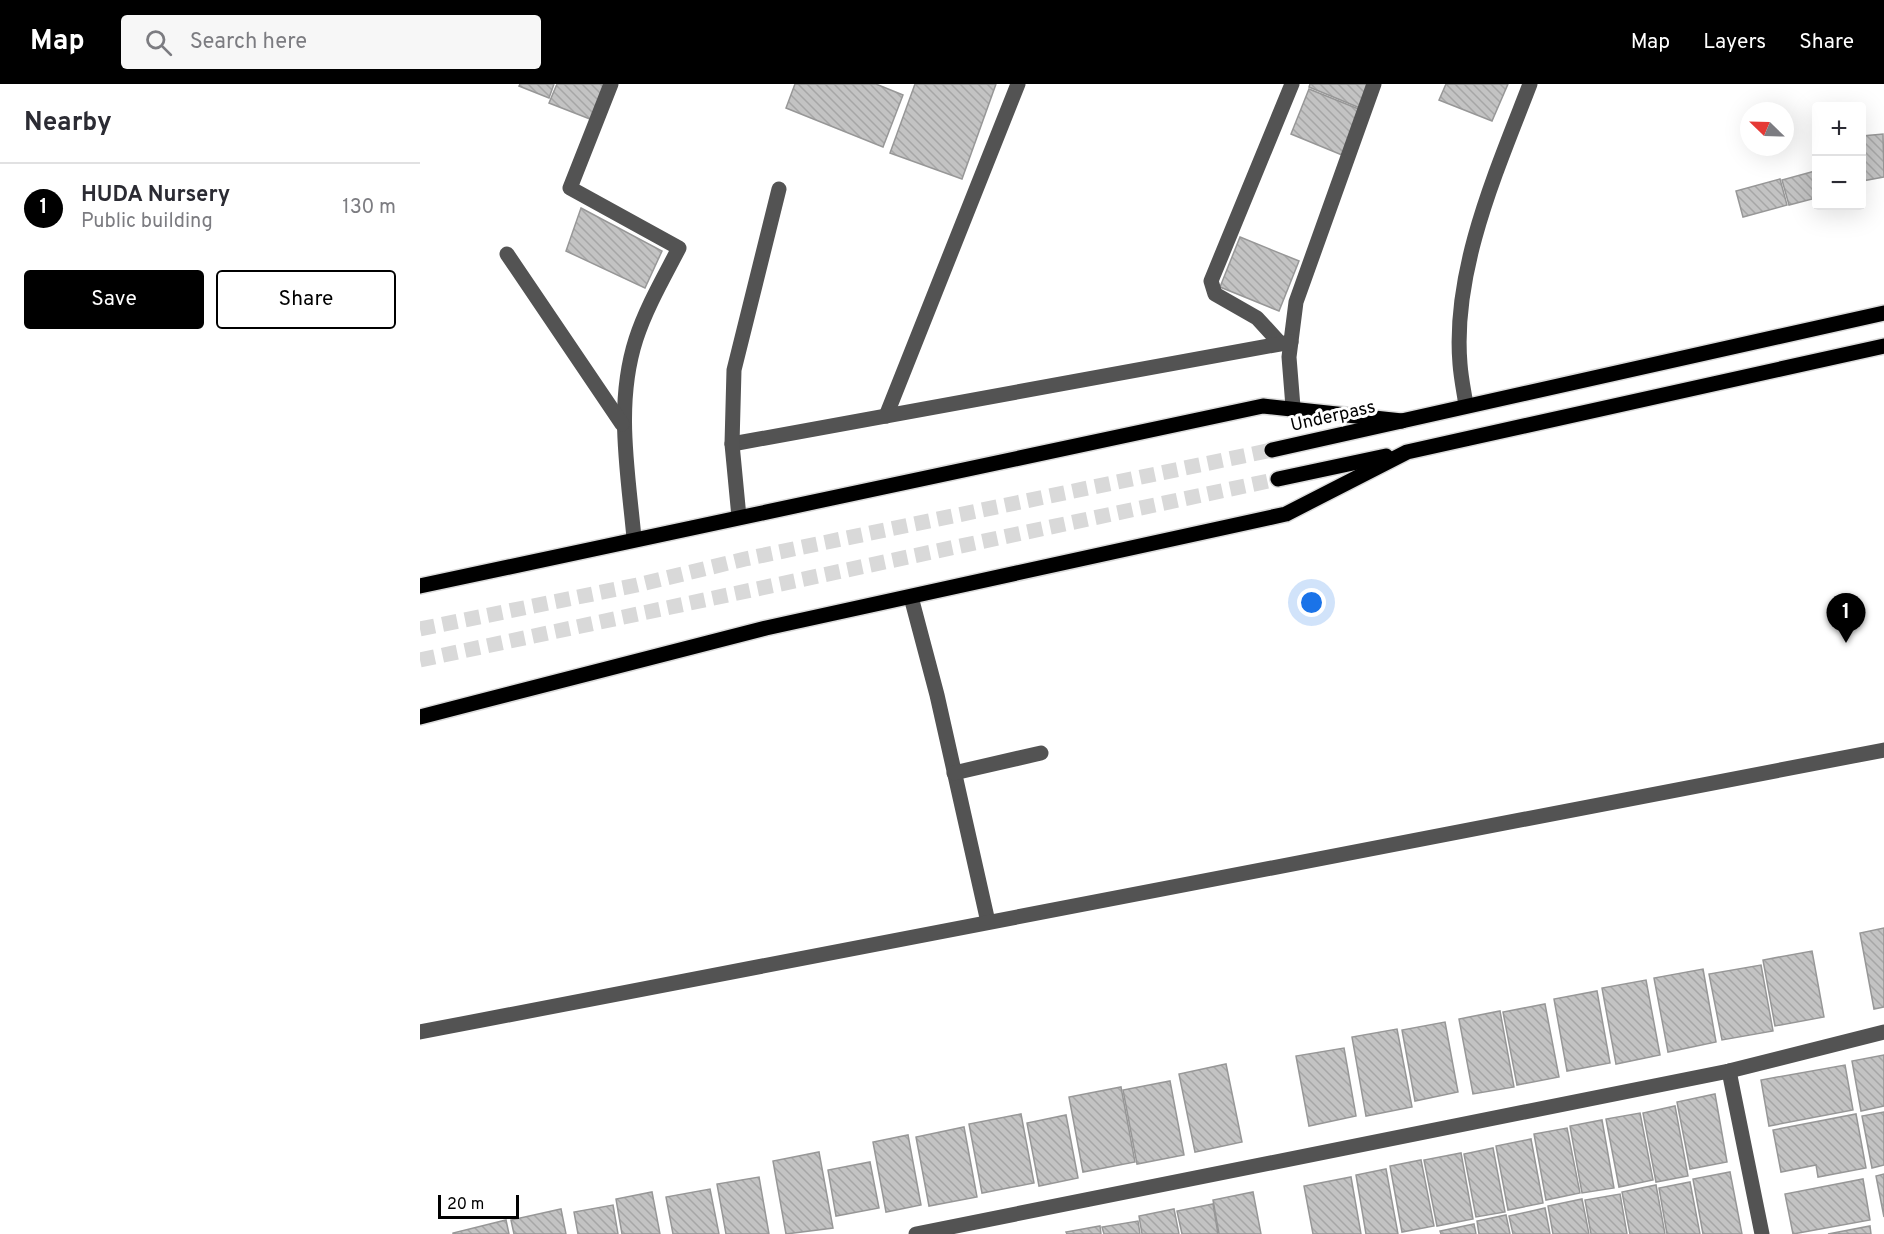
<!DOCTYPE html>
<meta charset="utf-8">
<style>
:root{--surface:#fff;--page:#f7f7f7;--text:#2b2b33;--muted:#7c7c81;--line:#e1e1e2;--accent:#000}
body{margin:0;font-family:Overpass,sans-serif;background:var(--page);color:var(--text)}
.controls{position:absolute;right:18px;top:18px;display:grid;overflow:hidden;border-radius:6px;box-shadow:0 6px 24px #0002}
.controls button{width:54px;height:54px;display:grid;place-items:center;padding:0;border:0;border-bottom:2px solid var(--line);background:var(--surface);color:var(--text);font:30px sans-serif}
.compass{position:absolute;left:1320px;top:18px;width:54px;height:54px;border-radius:50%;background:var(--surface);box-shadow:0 6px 24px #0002;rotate:293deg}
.scale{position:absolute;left:18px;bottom:15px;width:81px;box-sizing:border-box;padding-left:6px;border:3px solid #000;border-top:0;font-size:16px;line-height:21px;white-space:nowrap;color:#000;-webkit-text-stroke:4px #fff;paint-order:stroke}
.you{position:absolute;left:892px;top:519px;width:21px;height:21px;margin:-15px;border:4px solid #fff;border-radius:50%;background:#1a73e8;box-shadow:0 0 0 9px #1a73e833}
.badge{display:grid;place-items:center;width:39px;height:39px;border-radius:50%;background:var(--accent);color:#fff;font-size:20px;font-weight:700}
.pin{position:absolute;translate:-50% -50px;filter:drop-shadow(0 2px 3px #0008)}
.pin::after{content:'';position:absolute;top:32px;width:21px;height:18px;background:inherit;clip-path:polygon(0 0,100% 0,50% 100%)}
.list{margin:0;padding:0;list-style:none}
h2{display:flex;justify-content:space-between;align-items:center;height:78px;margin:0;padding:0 24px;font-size:26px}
h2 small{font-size:20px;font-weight:400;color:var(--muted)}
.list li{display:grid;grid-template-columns:39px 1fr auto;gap:18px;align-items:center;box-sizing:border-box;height:90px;padding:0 24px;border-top:2px solid var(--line)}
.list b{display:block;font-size:22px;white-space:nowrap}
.list p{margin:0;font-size:20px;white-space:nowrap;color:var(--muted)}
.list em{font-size:20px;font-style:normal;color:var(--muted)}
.actions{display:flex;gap:12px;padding:18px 24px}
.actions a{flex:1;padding:14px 0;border:2px solid var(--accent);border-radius:6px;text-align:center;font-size:21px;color:var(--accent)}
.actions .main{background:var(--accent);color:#fff}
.icon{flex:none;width:33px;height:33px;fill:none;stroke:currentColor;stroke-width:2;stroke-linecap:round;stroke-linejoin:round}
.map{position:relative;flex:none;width:1464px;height:1150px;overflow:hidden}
header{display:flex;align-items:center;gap:36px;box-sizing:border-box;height:84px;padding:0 30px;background:var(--accent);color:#fff}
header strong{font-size:28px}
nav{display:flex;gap:33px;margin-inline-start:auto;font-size:21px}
.search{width:420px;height:54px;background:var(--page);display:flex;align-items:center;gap:15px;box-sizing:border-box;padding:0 21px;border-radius:6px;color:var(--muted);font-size:22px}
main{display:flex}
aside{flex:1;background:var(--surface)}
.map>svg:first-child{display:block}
.building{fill:url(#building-back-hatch);stroke:#979797;stroke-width:1.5}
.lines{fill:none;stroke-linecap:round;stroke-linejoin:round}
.major-tunnel{stroke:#d9d9d9;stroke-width:15;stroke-dasharray:15 8;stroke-linecap:butt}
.major-casing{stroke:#dbdbdb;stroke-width:18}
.minor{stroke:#535353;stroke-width:15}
.major{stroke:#000;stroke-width:15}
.labels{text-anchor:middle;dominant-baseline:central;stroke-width:6;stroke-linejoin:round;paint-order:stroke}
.street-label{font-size:18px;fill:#000;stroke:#fff}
</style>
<header>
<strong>Map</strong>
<div class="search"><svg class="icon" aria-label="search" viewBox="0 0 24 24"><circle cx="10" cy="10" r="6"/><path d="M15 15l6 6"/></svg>Search here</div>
<nav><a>Map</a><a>Layers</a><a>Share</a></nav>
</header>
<main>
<aside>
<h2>Nearby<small></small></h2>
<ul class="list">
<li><span class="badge">1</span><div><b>HUDA Nursery</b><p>Public building</p></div><em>130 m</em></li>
</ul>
<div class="actions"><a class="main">Save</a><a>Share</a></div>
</aside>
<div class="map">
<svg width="1464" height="1150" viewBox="0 0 1464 1150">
<defs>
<pattern id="building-back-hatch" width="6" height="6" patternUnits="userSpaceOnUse" patternTransform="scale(1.5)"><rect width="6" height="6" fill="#c3c3c3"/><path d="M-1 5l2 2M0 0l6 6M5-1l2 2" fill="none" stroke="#a6a6a6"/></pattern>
</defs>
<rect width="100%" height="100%" fill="#fff"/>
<g class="building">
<polygon points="100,0 134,0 129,14 99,2"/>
<polygon points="137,0 189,0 175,37 129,19"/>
<polygon points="375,0 456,0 483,11 463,63 366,24"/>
<polygon points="495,0 576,0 542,95 470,69"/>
<polygon points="890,0 950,0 940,24 889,3"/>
<polygon points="1026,0 1088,0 1072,37 1019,16"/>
<polygon points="889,5 941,26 922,71 871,50"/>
<polygon points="1463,50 1464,93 1442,97 1442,52"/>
<polygon points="1395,87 1396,114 1369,121 1362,96"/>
<polygon points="1360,95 1367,121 1323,133 1316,107"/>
<polygon points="161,124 242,167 225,204 146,167"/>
<polygon points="820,153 879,177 859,227 800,203"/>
<polygon points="1464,844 1464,923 1454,925 1440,849"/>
<polygon points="1392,867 1404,933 1355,942 1343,876"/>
<polygon points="1341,881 1353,947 1302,956 1289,890"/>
<polygon points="1283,885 1296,958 1248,968 1234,894"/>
<polygon points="1226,896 1240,971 1196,980 1182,904"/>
<polygon points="1177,907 1190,979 1147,987 1134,915"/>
<polygon points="1125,920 1139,993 1097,1001 1083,928"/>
<polygon points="1080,927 1094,1003 1053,1010 1039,935"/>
<polygon points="1025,938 1038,1008 995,1017 982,946"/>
<polygon points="977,945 992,1023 946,1032 932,953"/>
<polygon points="924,964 936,1032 889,1042 876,972"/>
<polygon points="1464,971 1464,1022 1441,1027 1432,977"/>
<polygon points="806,980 822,1058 775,1068 759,990"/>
<polygon points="1425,981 1433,1026 1349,1042 1341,996"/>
<polygon points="750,997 764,1071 717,1080 703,1006"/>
<polygon points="701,1003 715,1078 663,1088 649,1013"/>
<polygon points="1295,1010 1307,1078 1270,1085 1257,1018"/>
<polygon points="1255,1022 1268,1092 1236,1098 1223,1029"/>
<polygon points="1464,1028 1464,1081 1452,1084 1442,1032"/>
<polygon points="1220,1029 1233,1096 1199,1103 1186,1035"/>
<polygon points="601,1030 614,1099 562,1109 549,1040"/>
<polygon points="1436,1030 1446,1084 1398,1093 1396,1081 1361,1088 1353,1046"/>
<polygon points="646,1031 658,1094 619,1102 607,1039"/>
<polygon points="1182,1036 1194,1104 1162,1109 1150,1042"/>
<polygon points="544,1043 557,1113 509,1122 496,1053"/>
<polygon points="1147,1044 1160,1109 1126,1116 1114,1050"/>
<polygon points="488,1051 501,1121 466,1128 453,1058"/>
<polygon points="1111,1055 1123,1119 1088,1126 1076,1062"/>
<polygon points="1073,1064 1085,1128 1056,1133 1044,1070"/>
<polygon points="399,1068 413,1144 366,1150 353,1077"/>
<polygon points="1041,1069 1053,1135 1017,1142 1004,1076"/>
<polygon points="1001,1076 1014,1142 982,1148 970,1082"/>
<polygon points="450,1078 459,1124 416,1132 408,1086"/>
<polygon points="966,1085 978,1150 946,1150 936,1091"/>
<polygon points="1310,1088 1322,1150 1283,1150 1273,1095"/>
<polygon points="1464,1090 1464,1133 1456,1092"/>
<polygon points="339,1093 349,1150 306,1150 297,1100"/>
<polygon points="931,1093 941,1150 893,1150 884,1102"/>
<polygon points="1443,1095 1450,1136 1373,1150 1365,1110"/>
<polygon points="1270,1098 1280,1150 1247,1150 1239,1104"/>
<polygon points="1236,1101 1245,1150 1210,1150 1202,1108"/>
<polygon points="290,1105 299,1150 253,1150 246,1113"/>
<polygon points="232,1108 240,1150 202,1150 196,1115"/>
<polygon points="833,1108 841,1150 799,1150 793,1116"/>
<polygon points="1200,1110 1207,1150 1171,1150 1165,1116"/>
<polygon points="1162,1115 1169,1150 1133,1150 1128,1122"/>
<polygon points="793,1120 798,1150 762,1150 757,1127"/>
<polygon points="193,1121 198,1150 158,1150 154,1128"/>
<polygon points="1125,1124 1130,1150 1093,1150 1089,1132"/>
<polygon points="141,1125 146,1150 94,1150 91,1136"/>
<polygon points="754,1125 759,1150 722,1150 719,1132"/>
<polygon points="1086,1131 1090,1150 1059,1150 1057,1137"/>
<polygon points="86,1136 89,1150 33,1150 33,1149"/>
<polygon points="718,1137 720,1150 684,1150 682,1143"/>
<polygon points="1054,1140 1056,1150 1021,1150 1020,1147"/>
<polygon points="680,1142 681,1150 647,1150 646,1148"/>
<polygon points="1450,1142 1451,1150 1408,1150"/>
</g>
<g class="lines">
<g class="major-tunnel">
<polyline points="0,545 217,501 325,475 852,366"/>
<polyline points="0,576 858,395"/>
</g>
<defs>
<g id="major">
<polyline points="852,366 1464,229"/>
<polyline points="858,395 966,372"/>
<polyline points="0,502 843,322 982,337"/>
<polyline points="0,633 346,544 866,430 987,368 1464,262"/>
</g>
</defs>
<use href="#major" class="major-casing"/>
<g class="minor">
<path d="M191,0L150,104L259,164C244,193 226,224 216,255C195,320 208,388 214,454"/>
<polyline points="87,170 202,340"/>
<polyline points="859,258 837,234 795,210 791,197 872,0"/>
<path d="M1046,321C1044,308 1041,294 1040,280C1032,186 1077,86 1110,0"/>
<polyline points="873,323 869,273 876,218 954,0"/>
<polyline points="466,332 598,0"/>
<polyline points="312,360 871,258"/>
<polyline points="319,433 312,360 314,286 359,105"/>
<polyline points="491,513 517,611 568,838"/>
<polyline points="534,689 621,669"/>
<polyline points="0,948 1464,666"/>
<polyline points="1309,987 1342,1150"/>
<polyline points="496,1150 1309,987 1464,948"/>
</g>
<use href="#major" class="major"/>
</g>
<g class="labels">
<g class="street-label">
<text transform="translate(913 333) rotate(-13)">Underpass</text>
</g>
</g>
</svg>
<div class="controls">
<button>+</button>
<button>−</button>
</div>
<svg class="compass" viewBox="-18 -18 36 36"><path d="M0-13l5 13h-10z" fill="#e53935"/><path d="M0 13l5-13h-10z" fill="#7c7c81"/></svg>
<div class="scale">20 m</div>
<div class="you"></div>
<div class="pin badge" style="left:1426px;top:559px">1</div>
</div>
</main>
